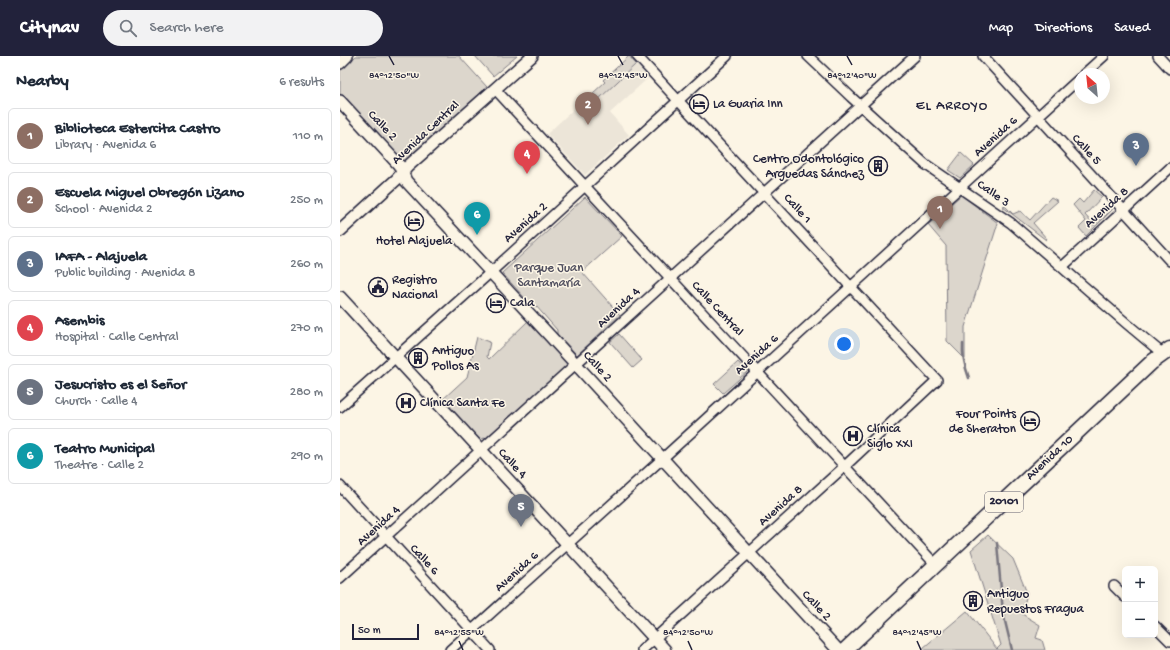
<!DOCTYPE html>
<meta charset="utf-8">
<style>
:root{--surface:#fff;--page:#f2f2f3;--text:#1f2937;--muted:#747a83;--line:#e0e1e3;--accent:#22223b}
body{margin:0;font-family:"Gochi Hand",sans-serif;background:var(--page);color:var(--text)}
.controls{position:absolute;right:12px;bottom:12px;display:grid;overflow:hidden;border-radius:6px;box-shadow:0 4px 16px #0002}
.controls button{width:36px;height:36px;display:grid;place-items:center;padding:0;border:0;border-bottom:1px solid var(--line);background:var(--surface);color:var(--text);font:20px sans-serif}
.compass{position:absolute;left:734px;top:12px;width:36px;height:36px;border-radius:50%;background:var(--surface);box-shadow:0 4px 16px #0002;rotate:333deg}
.scale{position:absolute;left:12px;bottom:10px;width:67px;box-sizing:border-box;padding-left:4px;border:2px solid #22223b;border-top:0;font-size:11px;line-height:14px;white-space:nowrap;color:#22223b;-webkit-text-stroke:3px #fcf5e5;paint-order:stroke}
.you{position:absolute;left:504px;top:288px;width:14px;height:14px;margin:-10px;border:3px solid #fff;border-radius:50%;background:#1a73e8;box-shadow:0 0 0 6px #1a73e833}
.badge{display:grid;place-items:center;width:26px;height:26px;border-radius:50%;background:var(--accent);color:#fff;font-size:13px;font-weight:700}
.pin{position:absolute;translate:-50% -33px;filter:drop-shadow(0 1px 2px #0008)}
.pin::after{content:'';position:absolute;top:21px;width:14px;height:12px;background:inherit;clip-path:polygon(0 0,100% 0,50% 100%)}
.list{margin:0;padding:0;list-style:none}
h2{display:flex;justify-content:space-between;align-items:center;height:52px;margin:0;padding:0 16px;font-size:17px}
h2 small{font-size:13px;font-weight:400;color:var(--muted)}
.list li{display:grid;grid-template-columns:26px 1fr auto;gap:12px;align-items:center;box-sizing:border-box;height:56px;margin:0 8px 8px;padding:0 8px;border:1px solid var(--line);border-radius:6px}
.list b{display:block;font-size:15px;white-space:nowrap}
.list p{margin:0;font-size:13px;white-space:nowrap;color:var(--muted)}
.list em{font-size:13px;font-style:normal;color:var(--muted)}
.icon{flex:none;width:22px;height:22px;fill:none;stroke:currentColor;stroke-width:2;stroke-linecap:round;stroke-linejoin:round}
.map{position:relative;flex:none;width:830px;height:594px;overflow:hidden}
header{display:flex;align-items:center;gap:24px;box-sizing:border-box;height:56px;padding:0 20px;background:var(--accent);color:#fff}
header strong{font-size:19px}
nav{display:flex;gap:22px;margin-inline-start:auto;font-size:14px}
.search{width:280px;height:36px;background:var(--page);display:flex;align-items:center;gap:10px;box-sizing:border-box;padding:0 14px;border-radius:22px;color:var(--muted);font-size:15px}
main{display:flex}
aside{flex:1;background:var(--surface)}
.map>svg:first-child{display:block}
.built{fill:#ece5d8}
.green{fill:#dcd6cc;stroke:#7f7c84}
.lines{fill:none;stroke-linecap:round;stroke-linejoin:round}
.stream{stroke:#78757e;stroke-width:2.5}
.minor-casing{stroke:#22223b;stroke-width:12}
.tertiary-casing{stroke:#22223b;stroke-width:14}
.primary-casing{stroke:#22223b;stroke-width:17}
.minor{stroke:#fcf5e5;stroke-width:9}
.tertiary{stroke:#fcf5e5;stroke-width:11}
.primary{stroke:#fcf5e5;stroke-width:14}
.ticks{fill:none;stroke:#22223b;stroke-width:1.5}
.labels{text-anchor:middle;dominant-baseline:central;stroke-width:3;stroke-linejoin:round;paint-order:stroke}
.shield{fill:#fcf5e5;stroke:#63616e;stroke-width:1}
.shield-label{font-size:12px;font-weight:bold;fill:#22223b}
.poi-label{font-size:13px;fill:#22223b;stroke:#fcf5e5;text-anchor:start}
.street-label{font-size:13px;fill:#22223b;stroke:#fcf5e5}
.park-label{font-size:13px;fill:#504f5f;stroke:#fcf5e5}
.neighbourhood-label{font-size:14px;letter-spacing:1px;fill:#22223b;stroke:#fcf5e5}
.ticks-label{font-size:10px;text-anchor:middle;fill:#22223b;stroke:#fcf5e5;stroke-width:3;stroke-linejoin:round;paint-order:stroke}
</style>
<header>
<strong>Citynav</strong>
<div class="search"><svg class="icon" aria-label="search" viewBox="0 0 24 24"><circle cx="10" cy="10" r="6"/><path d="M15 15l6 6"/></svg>Search here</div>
<nav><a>Map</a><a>Directions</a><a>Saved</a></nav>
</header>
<main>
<aside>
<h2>Nearby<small>6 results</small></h2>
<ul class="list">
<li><span class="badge" style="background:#8d6e63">1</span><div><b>Biblioteca Estercita Castro</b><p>Library · Avenida 6</p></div><em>110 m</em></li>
<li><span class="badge" style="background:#8d6e63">2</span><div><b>Escuela Miguel Obregón Lizano</b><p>School · Avenida 2</p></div><em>250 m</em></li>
<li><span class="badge" style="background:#5c6f8a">3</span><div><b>IAFA - Alajuela</b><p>Public building · Avenida 8</p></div><em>260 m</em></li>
<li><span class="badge" style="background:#e0444e">4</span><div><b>Asembis</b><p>Hospital · Calle Central</p></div><em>270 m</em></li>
<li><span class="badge" style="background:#6b7280">5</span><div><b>Jesucristo es el Señor</b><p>Church · Calle 4</p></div><em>280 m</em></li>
<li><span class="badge" style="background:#0f9aa8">6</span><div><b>Teatro Municipal</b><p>Theatre · Calle 2</p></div><em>290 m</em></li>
</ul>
</aside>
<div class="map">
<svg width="830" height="594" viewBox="0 0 830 594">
<rect width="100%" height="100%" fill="#fcf5e5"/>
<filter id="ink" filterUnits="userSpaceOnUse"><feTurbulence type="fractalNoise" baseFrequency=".025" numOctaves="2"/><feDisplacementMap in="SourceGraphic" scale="8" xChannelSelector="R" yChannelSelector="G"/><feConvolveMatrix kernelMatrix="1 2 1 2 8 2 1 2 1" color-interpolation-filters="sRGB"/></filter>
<g filter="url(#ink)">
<polygon class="built" points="296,8 308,22 270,57 289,79 245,119 207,78 252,36 259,43"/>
<g class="green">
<polygon points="16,0 119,0 147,31 63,107 0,39 0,15"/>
<polygon points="135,0 177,0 153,20"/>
<polygon points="289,0 296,8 259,43 253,37 265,26 263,24"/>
<polygon points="621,97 634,109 620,122 608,114"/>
<polygon points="754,134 762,141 745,159 754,169 773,153 746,180 739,172 746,165 733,149 739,143 743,147"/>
<polygon points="621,139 658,167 625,271 625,303 607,285 606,190 588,169"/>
<polygon points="245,141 282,180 242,216 280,259 237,299 217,278 217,274 196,250 192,250 162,217"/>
<polygon points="711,141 718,145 693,167 707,183 706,184 663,151 664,149 673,158 680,155 690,164"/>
<polygon points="189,264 227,306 227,310 146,382 139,383 102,344 127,321 137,281 150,286 147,301 149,303"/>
<polygon points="279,278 302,304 293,312 270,286"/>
<polygon points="398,306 407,316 383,337 374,328"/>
<polygon points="648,479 673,503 687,537 682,558 700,569 696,582 702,584 705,594 585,594 583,592 627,555 657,593 661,589 631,494"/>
</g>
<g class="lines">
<g class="stream">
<path d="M623,288C622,299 625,311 629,322"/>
<polyline points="657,487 663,557 672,594"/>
</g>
<defs>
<g id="minor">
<polyline points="297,0 597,324 505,410 302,594"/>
<polyline points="468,0 511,41 585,108 671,167 786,267 823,298"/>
<polyline points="643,0 830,205"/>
<polyline points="818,0 830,13"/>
<polyline points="744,18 764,0"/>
<polyline points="155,33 596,509"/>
<polyline points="722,211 830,112"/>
<polyline points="0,351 151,216 387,0"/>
<polyline points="0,430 150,594"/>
<polyline points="0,522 575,0"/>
<polyline points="774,530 785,541"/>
<polyline points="815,570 830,585"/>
<polyline points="110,594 322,403 740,22"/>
</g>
<g id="tertiary">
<polyline points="0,7 7,0"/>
<polyline points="0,45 59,109 66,125 210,280 498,594"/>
<polyline points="0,175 57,123 67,111 192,0"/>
<polyline points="0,241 325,594"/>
</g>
<polyline id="primary" points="505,594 812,306 830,293"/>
</defs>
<use href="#minor" class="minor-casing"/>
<use href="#tertiary" class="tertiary-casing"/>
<use href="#primary" class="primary-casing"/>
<use href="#minor" class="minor"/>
<use href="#tertiary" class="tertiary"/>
<use href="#primary" class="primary"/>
</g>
</g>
<path class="ticks" d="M49,0L54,9M278,0L283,9M507,0L512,9M119,585L123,594M348,585L352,594M577,585L581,594"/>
<defs>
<symbol id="hotel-ring" viewBox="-11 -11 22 22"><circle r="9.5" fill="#fcf5e5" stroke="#22223b" stroke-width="1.5"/><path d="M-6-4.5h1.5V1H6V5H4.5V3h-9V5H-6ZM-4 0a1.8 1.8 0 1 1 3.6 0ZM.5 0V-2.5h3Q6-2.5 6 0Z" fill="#22223b"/></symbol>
<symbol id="building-ring" viewBox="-11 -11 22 22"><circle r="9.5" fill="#fcf5e5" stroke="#22223b" stroke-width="1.5"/><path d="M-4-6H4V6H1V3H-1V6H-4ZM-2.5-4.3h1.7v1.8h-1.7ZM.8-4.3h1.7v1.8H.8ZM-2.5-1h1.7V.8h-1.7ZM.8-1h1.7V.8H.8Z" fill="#22223b"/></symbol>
<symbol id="civic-ring" viewBox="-11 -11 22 22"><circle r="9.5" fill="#fcf5e5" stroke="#22223b" stroke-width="1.5"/><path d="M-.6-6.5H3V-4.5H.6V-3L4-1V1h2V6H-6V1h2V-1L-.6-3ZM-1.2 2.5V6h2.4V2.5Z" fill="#22223b"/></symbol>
<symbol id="hospital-ring" viewBox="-11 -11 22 22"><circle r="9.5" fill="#fcf5e5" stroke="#22223b" stroke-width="1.5"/><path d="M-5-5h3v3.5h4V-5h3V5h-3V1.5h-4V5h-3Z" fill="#22223b"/></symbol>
</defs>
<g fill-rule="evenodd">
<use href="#hotel-ring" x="348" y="37" width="22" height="22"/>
<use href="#building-ring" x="527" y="99" width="22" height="22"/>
<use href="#hotel-ring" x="63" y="154" width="22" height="22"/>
<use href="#civic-ring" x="27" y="220" width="22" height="22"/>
<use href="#hotel-ring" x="145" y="236" width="22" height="22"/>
<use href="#building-ring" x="67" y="291" width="22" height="22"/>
<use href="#hospital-ring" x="55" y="336" width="22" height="22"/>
<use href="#hotel-ring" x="679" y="354" width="22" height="22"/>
<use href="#hospital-ring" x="502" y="369" width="22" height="22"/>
<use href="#building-ring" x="622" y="534" width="22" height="22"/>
</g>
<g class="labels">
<rect class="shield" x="645" y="436" width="38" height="20" rx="3"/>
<g class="shield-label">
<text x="664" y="446">20101</text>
</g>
<g class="poi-label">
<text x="373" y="48">La Guaria Inn</text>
<text x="524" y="103" text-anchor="end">Centro Odontológico<tspan x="524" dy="15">Arguedas Sánchez</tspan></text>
<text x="74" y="185" text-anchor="middle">Hotel Alajuela</text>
<text x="52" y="224">Registro<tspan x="52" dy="15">Nacional</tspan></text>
<text x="170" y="247">Cala</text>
<text x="92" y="295">Antiguo<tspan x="92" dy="15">Pollos As</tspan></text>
<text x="80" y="347">Clínica Santa Fe</text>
<text x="676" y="358" text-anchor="end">Four Points<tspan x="676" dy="15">de Sheraton</tspan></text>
<text x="527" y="373">Clínica<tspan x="527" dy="15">Siglo XXI</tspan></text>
<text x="647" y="538">Antiguo<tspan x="647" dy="15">Repuestos Fragua</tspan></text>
</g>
<g class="street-label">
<text transform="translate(42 70) rotate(47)">Calle 2</text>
<text transform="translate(86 77) rotate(-43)">Avenida Central</text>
<text transform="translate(656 81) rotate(-42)">Avenida 6</text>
<text transform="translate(746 94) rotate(47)">Calle 5</text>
<text transform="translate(653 138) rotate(35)">Calle 3</text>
<text transform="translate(767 152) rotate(-42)">Avenida 8</text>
<text transform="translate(457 153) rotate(48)">Calle 1</text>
<text transform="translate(186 167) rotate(-42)">Avenida 2</text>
<text transform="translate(279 252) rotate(-43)">Avenida 4</text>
<text transform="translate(377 253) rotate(47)">Calle Central</text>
<text transform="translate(417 299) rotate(-42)">Avenida 6</text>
<text transform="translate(257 311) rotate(48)">Calle 2</text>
<text transform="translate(710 402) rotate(-43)">Avenida 10</text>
<text transform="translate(172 408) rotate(47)">Calle 4</text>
<text transform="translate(441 450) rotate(-42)">Avenida 8</text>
<text transform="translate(39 470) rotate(-42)">Avenida 4</text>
<text transform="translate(84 504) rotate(47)">Calle 6</text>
<text transform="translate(177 516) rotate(-42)">Avenida 6</text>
<text transform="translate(476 550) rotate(47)">Calle 2</text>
</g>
<g class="park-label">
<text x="209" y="212">Parque Juan<tspan x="209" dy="15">Santamaría</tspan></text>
</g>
<g class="neighbourhood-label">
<text x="612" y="50">EL ARROYO</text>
</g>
</g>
<g class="ticks-label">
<text x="54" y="22">84°12'50"W</text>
<text x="283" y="22">84°12'45"W</text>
<text x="512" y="22">84°12'40"W</text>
<text x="119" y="579">84°12'55"W</text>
<text x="348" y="579">84°12'50"W</text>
<text x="577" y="579">84°12'45"W</text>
</g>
</svg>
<div class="controls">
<button>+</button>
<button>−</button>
</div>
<svg class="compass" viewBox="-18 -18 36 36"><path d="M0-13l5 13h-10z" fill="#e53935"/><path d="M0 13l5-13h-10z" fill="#747a83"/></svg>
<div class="scale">50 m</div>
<div class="you"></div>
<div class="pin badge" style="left:600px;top:173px;background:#8d6e63">1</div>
<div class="pin badge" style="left:248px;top:69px;background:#8d6e63">2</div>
<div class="pin badge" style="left:796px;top:110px;background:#5c6f8a">3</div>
<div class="pin badge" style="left:187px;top:118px;background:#e0444e">4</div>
<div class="pin badge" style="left:181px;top:471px;background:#6b7280">5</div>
<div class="pin badge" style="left:137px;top:179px;background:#0f9aa8">6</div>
</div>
</main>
